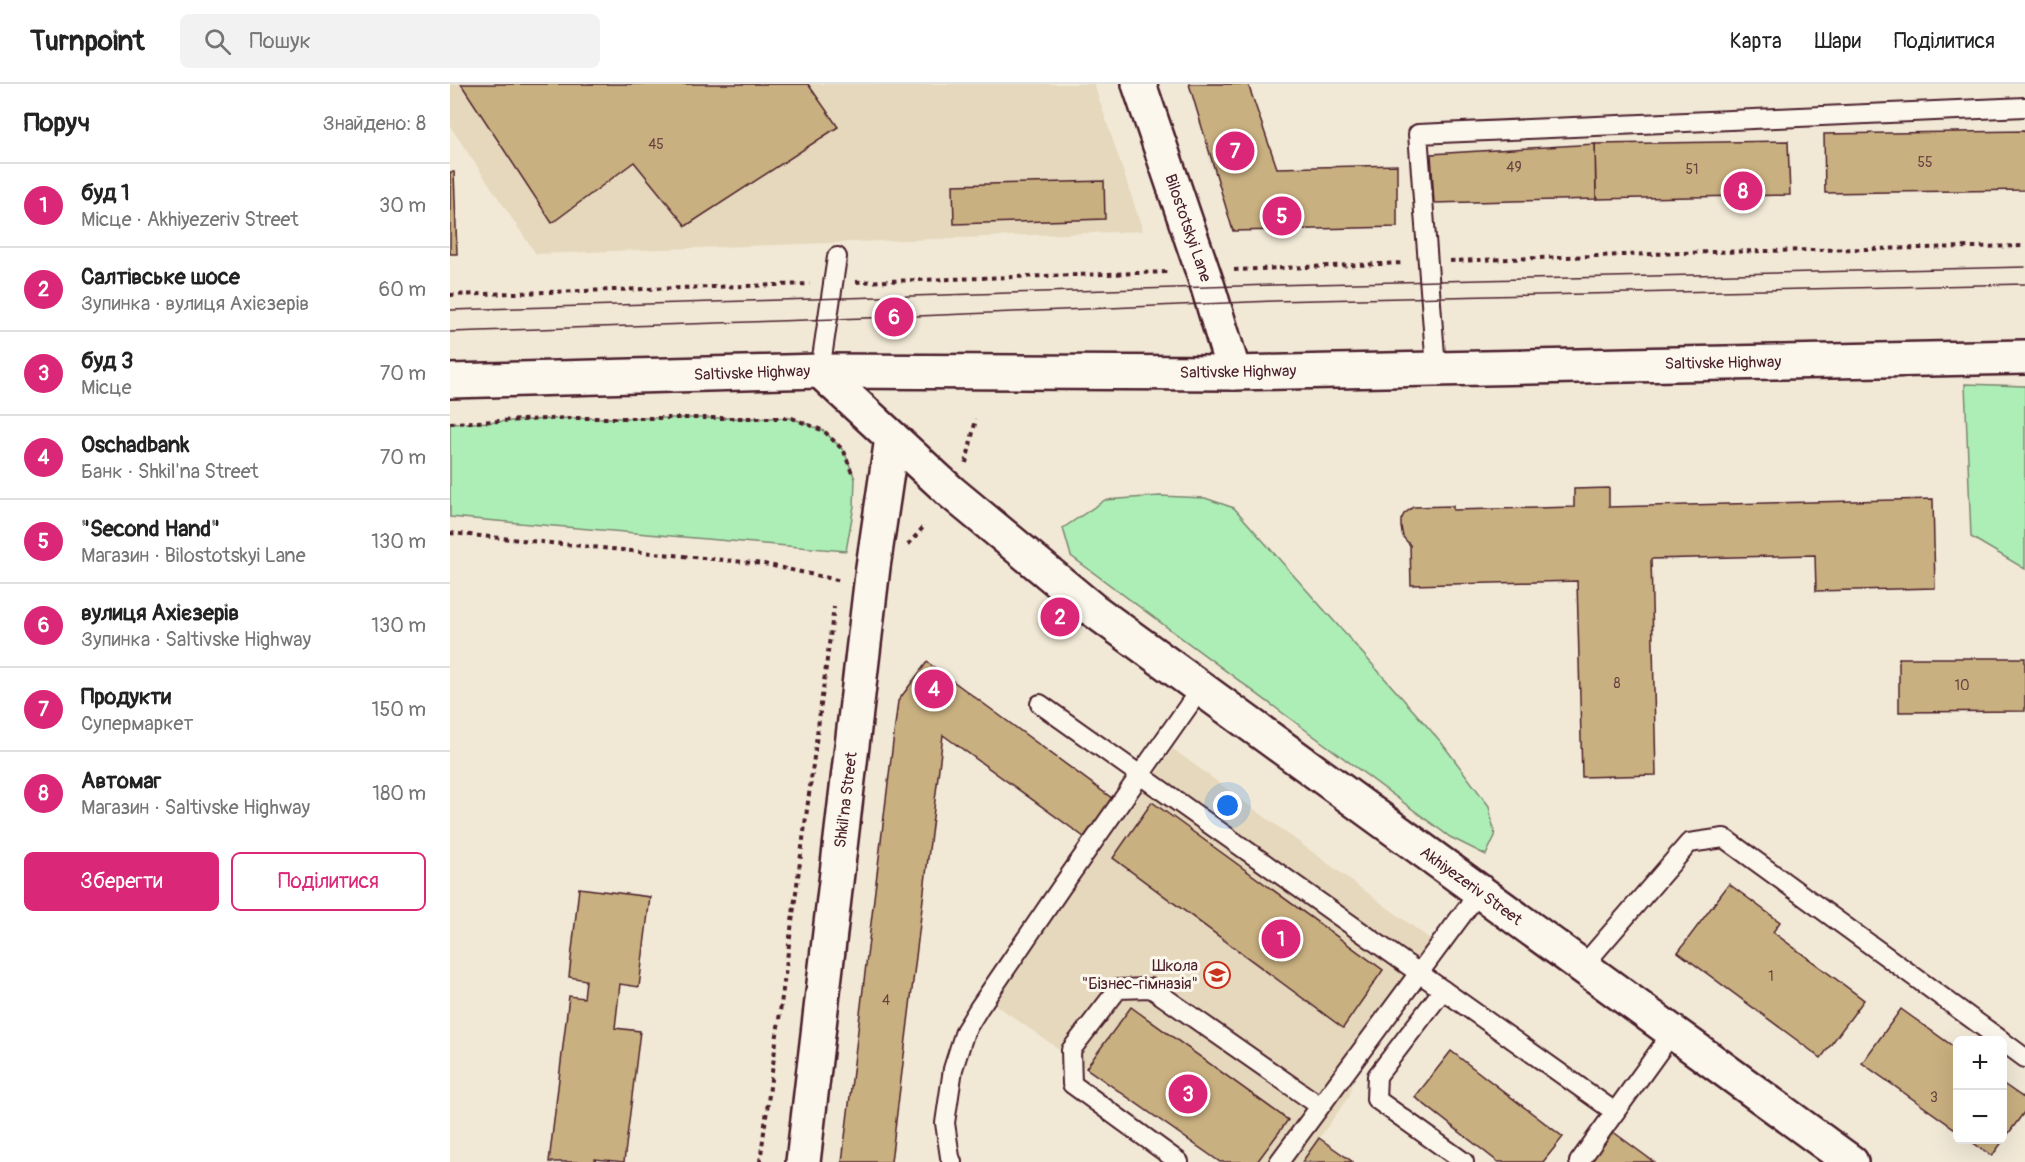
<!DOCTYPE html>
<html lang="uk">
<meta charset="utf-8">
<style>
:root{--surface:#fff;--page:#f2f2f2;--text:#222;--muted:#767676;--line:#e0e0e0;--accent:#db2777}
body{margin:0;font-family:Pangolin,sans-serif;background:var(--page);color:var(--text)}
.controls{position:absolute;right:18px;bottom:18px;display:grid;overflow:hidden;border-radius:9px;box-shadow:0 6px 24px #0002}
.controls button{width:54px;height:54px;display:grid;place-items:center;padding:0;border:0;border-bottom:2px solid var(--line);background:var(--surface);color:var(--text);font:30px sans-serif}
.you{position:absolute;left:778px;top:722px;width:21px;height:21px;margin:-15px;border:4px solid #fff;border-radius:50%;background:#1a73e8;box-shadow:0 0 0 9px #1a73e833}
.badge{display:grid;place-items:center;width:39px;height:39px;border-radius:50%;background:var(--accent);color:#fff;font-size:20px;font-weight:700}
.pin{position:absolute;translate:-50% -50%;border:3px solid #fff;box-shadow:0 2px 6px #0006}
.list{margin:0;padding:0;list-style:none}
h2{display:flex;justify-content:space-between;align-items:center;height:78px;margin:0;padding:0 24px;font-size:26px}
h2 small{font-size:20px;font-weight:400;color:var(--muted)}
.list li{display:grid;grid-template-columns:39px 1fr auto;gap:18px;align-items:center;box-sizing:border-box;height:84px;padding:0 24px;border-top:2px solid var(--line)}
.list b{display:block;font-size:22px;white-space:nowrap}
.list p{margin:0;font-size:20px;white-space:nowrap;color:var(--muted)}
.list em{font-size:20px;font-style:normal;color:var(--muted)}
.actions{display:flex;gap:12px;padding:18px 24px}
.actions a{flex:1;padding:14px 0;border:2px solid var(--accent);border-radius:9px;text-align:center;font-size:21px;color:var(--accent)}
.actions .main{background:var(--accent);color:#fff}
.icon{flex:none;width:33px;height:33px;fill:none;stroke:currentColor;stroke-width:2;stroke-linecap:round;stroke-linejoin:round}
.map{position:relative;flex:none;width:1575px;height:1078px;overflow:hidden}
header{display:flex;align-items:center;gap:36px;box-sizing:border-box;height:84px;padding:0 30px;background:var(--surface);border-bottom:2px solid var(--line)}
header strong{font-size:28px}
nav{display:flex;gap:33px;margin-inline-start:auto;font-size:21px}
.search{width:420px;height:54px;background:var(--page);display:flex;align-items:center;gap:15px;box-sizing:border-box;padding:0 21px;border-radius:9px;color:var(--muted);font-size:22px}
main{display:flex}
aside{flex:1;background:var(--surface)}
.map>svg:first-child{display:block}
.built{fill:#e5d8bc}
.green{fill:#adeeb6;stroke:#7c8670;stroke-width:1.5}
.building{fill:#c9b080;stroke:#4a1f2b;stroke-width:1.5}
.lines{fill:none;stroke-linecap:round;stroke-linejoin:round}
.service-casing{stroke:#4a1f2b;stroke-width:22}
.minor-casing{stroke:#4a1f2b;stroke-width:38}
.secondary-casing{stroke:#4a1f2b;stroke-width:38}
.primary-casing{stroke:#4a1f2b;stroke-width:38}
.path{stroke:#4a1f2b;stroke-width:4;stroke-dasharray:4.5 4.5;stroke-linecap:butt}
.service{stroke:#fbf7ec;stroke-width:18}
.minor{stroke:#fbf7ec;stroke-width:33}
.secondary{stroke:#fbf7ec;stroke-width:33}
.primary{stroke:#fbf7ec;stroke-width:33}
.tram{stroke:#4a1f2b;stroke-width:1.5}
.labels{text-anchor:middle;dominant-baseline:central;stroke-width:6;stroke-linejoin:round;paint-order:stroke}
.number-label{font-size:14px;fill:#6a4340}
.street-label{font-size:16px;fill:#4a1f2b;stroke:#fbf7ec}
.poi-label{font-size:16px;fill:#4a1f2b;stroke:#fbf7ec;text-anchor:end}
</style>
<header>
<strong>Turnpoint</strong>
<div class="search"><svg class="icon" aria-label="search" viewBox="0 0 24 24"><circle cx="10" cy="10" r="6"/><path d="M15 15l6 6"/></svg>Пошук</div>
<nav><a>Карта</a><a>Шари</a><a>Поділитися</a></nav>
</header>
<main>
<aside>
<h2>Поруч<small>Знайдено: 8</small></h2>
<ul class="list">
<li><span class="badge">1</span><div><b>буд 1</b><p>Місце · Akhiyezeriv Street</p></div><em>30 m</em></li>
<li><span class="badge">2</span><div><b>Салтівське шосе</b><p>Зупинка · вулиця Ахієзерів</p></div><em>60 m</em></li>
<li><span class="badge">3</span><div><b>буд 3</b><p>Місце</p></div><em>70 m</em></li>
<li><span class="badge">4</span><div><b>Oschadbank</b><p>Банк · Shkil'na Street</p></div><em>70 m</em></li>
<li><span class="badge">5</span><div><b>&quot;Second Hand&quot;</b><p>Магазин · Bilostotskyi Lane</p></div><em>130 m</em></li>
<li><span class="badge">6</span><div><b>вулиця Ахієзерів</b><p>Зупинка · Saltivske Highway</p></div><em>130 m</em></li>
<li><span class="badge">7</span><div><b>Продукти</b><p>Супермаркет</p></div><em>150 m</em></li>
<li><span class="badge">8</span><div><b>Автомаг</b><p>Магазин · Saltivske Highway</p></div><em>180 m</em></li>
</ul>
<div class="actions"><a class="main">Зберегти</a><a>Поділитися</a></div>
</aside>
<div class="map">
<svg width="1575" height="1078" viewBox="0 0 1575 1078">
<rect width="100%" height="100%" fill="#f1e9d6"/>
<filter id="ink" filterUnits="userSpaceOnUse"><feTurbulence type="fractalNoise" baseFrequency=".0167" numOctaves="2"/><feDisplacementMap in="SourceGraphic" scale="12" xChannelSelector="R" yChannelSelector="G"/><feConvolveMatrix kernelMatrix="1 2 1 2 8 2 1 2 1" color-interpolation-filters="sRGB"/></filter>
<g filter="url(#ink)">
<g class="built">
<polygon points="0,0 644,0 693,147 86,170 0,42"/>
<polygon points="723,665 992,864 906,980 900,1011 852,1078 770,1078 543,919"/>
</g>
<g class="green">
<polygon points="1515,300 1575,302 1575,485 1521,453"/>
<polygon points="121,334 342,334 374,347 394,367 405,395 404,422 396,467 0,433 0,340"/>
<polygon points="710,412 755,414 784,424 991,658 1039,722 1045,752 1036,771 1000,753 621,472 613,444 655,416"/>
</g>
<g class="building">
<polygon points="11,0 358,0 388,43 236,142 184,78 102,139"/>
<polygon points="739,0 798,0 827,84 947,81 947,143 783,147"/>
<polygon points="1575,47 1575,106 1375,109 1374,50"/>
<polygon points="1338,57 1340,111 1146,115 1145,60"/>
<polygon points="1145,60 1146,115 984,119 981,70"/>
<polygon points="0,88 4,88 7,170 0,170"/>
<polygon points="654,97 655,135 504,140 503,101"/>
<polygon points="1159,404 1159,423 1483,415 1485,504 1366,507 1365,471 1201,475 1206,691 1132,693 1127,497 961,501 960,461 953,453 951,443 951,436 954,430 963,423 1003,422 1003,426 1124,423 1124,405"/>
<polygon points="1449,574 1575,574 1575,627 1449,628"/>
<polygon points="477,578 663,715 634,753 493,651 441,1078 392,1078 448,617"/>
<polygon points="702,718 933,886 893,944 663,774"/>
<polygon points="1279,800 1330,838 1323,848 1414,916 1371,974 1228,868"/>
<polygon points="129,804 200,813 189,903 170,900 165,944 190,947 174,1078 145,1075 145,1078 99,1078 119,912 134,914 136,896 119,893"/>
<polygon points="681,923 838,1036 807,1078 770,1078 636,984"/>
<polygon points="1451,925 1508,966 1508,1047 1412,979"/>
<polygon points="1001,967 1113,1053 1093,1078 1048,1078 965,1013"/>
<polygon points="1552,999 1575,1015 1575,1027 1542,1072 1519,1056 1552,1056"/>
<polygon points="1162,1047 1204,1078 1139,1078"/>
<polygon points="869,1054 903,1078 852,1078"/>
</g>
<g class="lines">
<defs>
<g id="service">
<polyline points="986,284 968,50 1575,23"/>
<polyline points="370,287 387,173"/>
<polyline points="590,620 1165,1028"/>
<polyline points="1132,883 1239,759 1274,754 1551,956"/>
<polyline points="993,906 927,992 926,1015 1014,1078"/>
<polyline points="1552,957 1575,974"/>
<polyline points="502,1078 500,1073 495,1039 503,985 515,947 529,924 610,805 751,604"/>
<polyline points="729,1078 622,1000 621,966 668,905 701,904 870,1022"/>
<polyline points="829,1078 1029,808"/>
<polyline points="1129,1078 1222,949"/>
</g>
<g id="minor">
<polyline points="689,0 758,203 784,289"/>
<polyline points="353,1078 423,483 442,354"/>
</g>
<polyline id="secondary" points="370,287 501,408 642,525 1401,1078"/>
<polyline id="primary" points="0,297 370,287 784,289 1575,273"/>
</defs>
<use href="#service" class="service-casing"/>
<use href="#minor" class="minor-casing"/>
<use href="#secondary" class="secondary-casing"/>
<use href="#primary" class="primary-casing"/>
<g class="path">
<polyline points="1000,177 1261,168 1575,162"/>
<polyline points="784,186 954,179"/>
<polyline points="406,198 720,188"/>
<polyline points="0,211 360,200"/>
<polyline points="0,339 121,334 342,334 374,347 394,367 403,392"/>
<polyline points="516,379 526,335"/>
<polyline points="0,449 314,480 392,497"/>
<polyline points="458,461 475,441"/>
<polyline points="310,1078 384,523"/>
</g>
<use href="#service" class="service"/>
<use href="#minor" class="minor"/>
<use href="#secondary" class="secondary"/>
<use href="#primary" class="primary"/>
<g class="tram">
<polyline points="0,226 822,201 1575,183"/>
<polyline points="0,248 444,233 823,217 1575,200"/>
</g>
</g>
</g>
<defs>
<symbol id="school-ring" viewBox="-11 -11 22 22"><circle r="9.5" fill="#fbf7ec" stroke="#c8321e" stroke-width="1.5"/><path d="M0-5L7-2L0 1L-7-2ZM-4 1L0 2.5L4 1V4Q0 6-4 4Z" fill="#c8321e"/></symbol>
</defs>
<g fill-rule="evenodd">
<use href="#school-ring" x="752" y="876" width="30" height="30"/>
</g>
<g class="labels">
<g class="number-label">
<text x="206" y="60">45</text>
<text x="1475" y="78">55</text>
<text x="1064" y="83">49</text>
<text x="1242" y="85">51</text>
<text x="1167" y="599">8</text>
<text x="1512" y="601">10</text>
<text x="1321" y="892">1</text>
<text x="436" y="916">4</text>
<text x="1484" y="1013">3</text>
</g>
<g class="street-label">
<text transform="translate(738 144) rotate(71)">Bilostotskyi Lane</text>
<text transform="translate(1273 279) rotate(-1)">Saltivske Highway</text>
<text transform="translate(788 288) rotate(-1)">Saltivske Highway</text>
<text transform="translate(302 289) rotate(-2)">Saltivske Highway</text>
<text transform="translate(396 716) rotate(-83)">Shkil'na Street</text>
<text transform="translate(1021 802) rotate(36)">Akhiyezeriv Street</text>
</g>
<g class="poi-label">
<text x="748" y="882">Школа<tspan x="748" dy="18">"Бізнес-гімназія"</tspan></text>
</g>
</g>
</svg>
<div class="controls">
<button>+</button>
<button>−</button>
</div>
<div class="you"></div>
<div class="pin badge" style="left:831px;top:855px">1</div>
<div class="pin badge" style="left:610px;top:533px">2</div>
<div class="pin badge" style="left:738px;top:1010px">3</div>
<div class="pin badge" style="left:484px;top:605px">4</div>
<div class="pin badge" style="left:832px;top:132px">5</div>
<div class="pin badge" style="left:444px;top:233px">6</div>
<div class="pin badge" style="left:785px;top:67px">7</div>
<div class="pin badge" style="left:1293px;top:107px">8</div>
</div>
</main>
